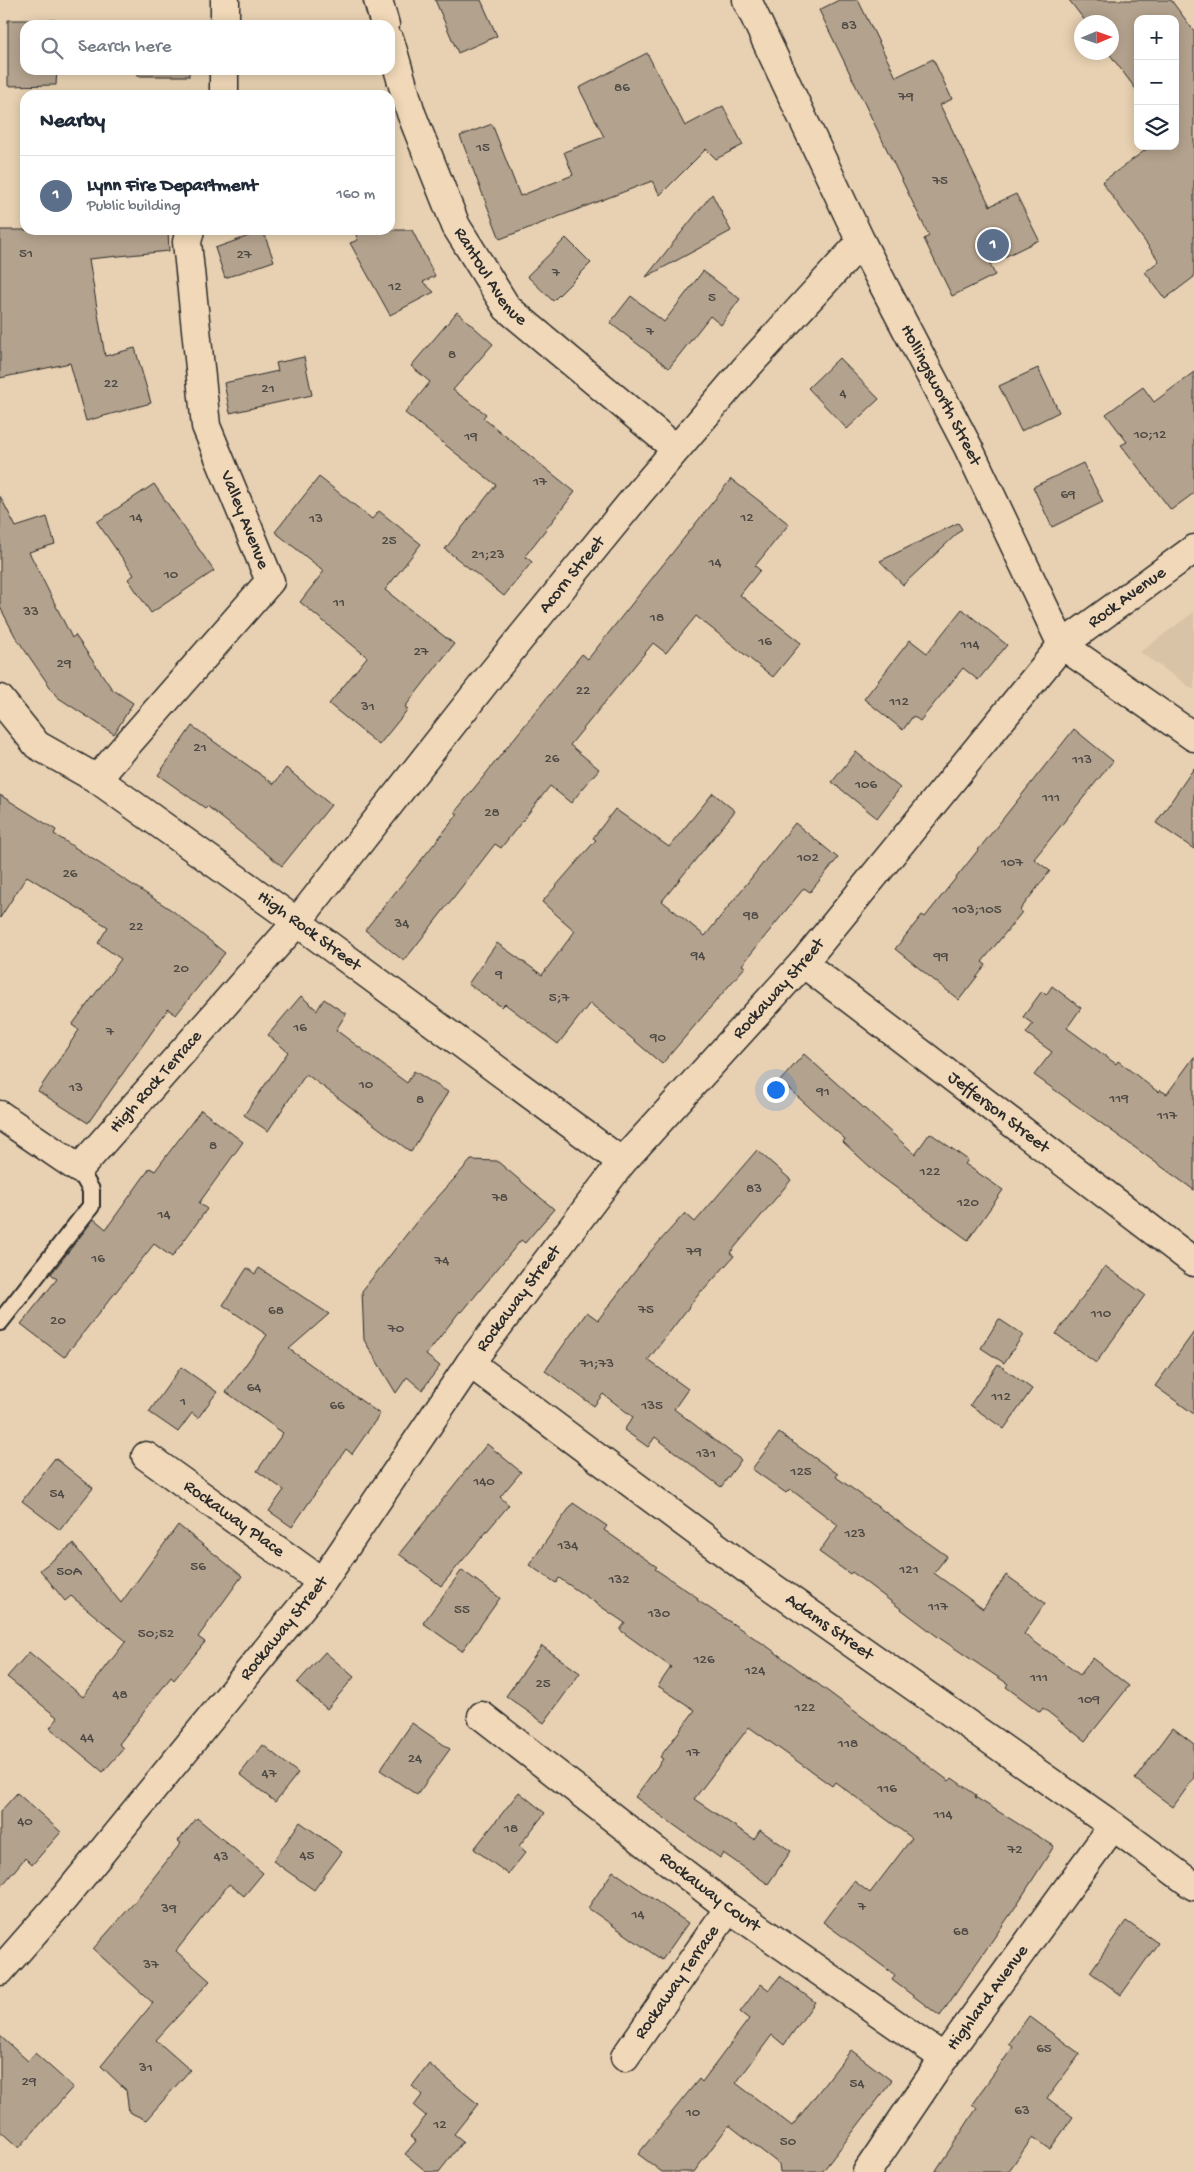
<!DOCTYPE html>
<meta charset="utf-8">
<style>
:root{--surface:#fff;--page:#f2f2f3;--text:#1f2937;--muted:#747a83;--line:#e0e1e3;--accent:#d1495b}
body{margin:0;font-family:"Gochi Hand",sans-serif;background:var(--page);color:var(--text)}
.controls{position:absolute;right:15px;top:15px;display:grid;overflow:hidden;border-radius:10px;box-shadow:0 2px 12px #0003}
.controls button{width:45px;height:45px;display:grid;place-items:center;padding:0;border:0;border-bottom:1px solid var(--line);background:var(--surface);color:var(--text);font:25px sans-serif}
.compass{position:absolute;left:1074px;top:15px;width:45px;height:45px;border-radius:50%;background:var(--surface);box-shadow:0 2px 12px #0003;rotate:88deg}
.you{position:absolute;left:775px;top:1089px;width:18px;height:18px;margin:-12px;border:4px solid #fff;border-radius:50%;background:#1a73e8;box-shadow:0 0 0 8px #1a73e833}
.badge{display:grid;place-items:center;width:32px;height:32px;border-radius:50%;background:var(--accent);color:#fff;font-size:16px;font-weight:700}
.pin{position:absolute;translate:-50% -50%;border:2px solid #fff;box-shadow:0 1px 5px #0006}
.list{margin:0;padding:0;list-style:none}
h2{display:flex;justify-content:space-between;align-items:center;height:65px;margin:0;padding:0 20px;font-size:21px}
h2 small{font-size:16px;font-weight:400;color:var(--muted)}
.list li{display:grid;grid-template-columns:32px 1fr auto;gap:15px;align-items:center;box-sizing:border-box;height:80px;padding:0 20px;border-top:1px solid var(--line)}
.list b{display:block;font-size:19px;white-space:nowrap}
.list p{margin:0;font-size:16px;white-space:nowrap;color:var(--muted)}
.list em{font-size:16px;font-style:normal;color:var(--muted)}
.icon{flex:none;width:28px;height:28px;fill:none;stroke:currentColor;stroke-width:2;stroke-linecap:round;stroke-linejoin:round}
.map{position:relative;flex:none;width:1194px;height:2172px;overflow:hidden}
.search{position:absolute;background:var(--surface);box-shadow:0 2px 12px #0003;left:20px;top:20px;width:375px;height:55px;display:flex;align-items:center;gap:12px;box-sizing:border-box;padding:0 18px;border-radius:15px;color:var(--muted);font-size:19px}
.panel{position:absolute;background:var(--surface);box-shadow:0 2px 12px #0003;left:20px;top:90px;width:375px;height:145px;border-radius:15px}
.map>svg:first-child{display:block}
.built{fill:#d8c3a7}
.building{fill:#b3a28d;stroke:#2b2b2b}
.lines{fill:none;stroke-linecap:round;stroke-linejoin:round}
.lane-casing{stroke:#2b2b2b;stroke-width:20}
.street-casing{stroke:#2b2b2b;stroke-width:31}
.lane{stroke:#f0d8b8;stroke-width:16}
.street{stroke:#f0d8b8;stroke-width:28}
.labels{text-anchor:middle;dominant-baseline:central;stroke-width:4.5;stroke-linejoin:round;paint-order:stroke}
.number-label{font-size:15px;fill:#4d4944}
.street-label{font-size:18px;fill:#2b2b2b;stroke:#f0d8b8}
</style>
<div class="map">
<svg width="1194" height="2172" viewBox="0 0 1194 2172">
<rect width="100%" height="100%" fill="#e8d1b2"/>
<filter id="ink" filterUnits="userSpaceOnUse"><feTurbulence type="fractalNoise" baseFrequency=".02" numOctaves="2"/><feDisplacementMap in="SourceGraphic" scale="10" xChannelSelector="R" yChannelSelector="G"/><feConvolveMatrix kernelMatrix="1 2 1 2 8 2 1 2 1" color-interpolation-filters="sRGB"/></filter>
<g filter="url(#ink)">
<polygon class="built" points="1194,612 1194,690 1140,652"/>
<g class="building">
<polygon points="435,0 481,0 497,36 458,53"/>
<polygon points="839,0 858,0 896,77 933,59 952,99 940,105 990,206 1016,194 1039,240 990,264 995,275 952,296 924,239 929,236 819,10"/>
<polygon points="1069,0 1171,0 1194,31 1194,277 1165,299 1145,272 1159,261 1102,182 1151,146 1175,146 1175,19 1138,19 1138,92 1108,52 1112,52 1112,22 1086,22"/>
<polygon points="8,20 55,20 56,25 25,25 25,70 57,70 56,85 8,86"/>
<polygon points="647,53 685,126 723,106 743,145 716,159 706,149 660,195 652,181 500,239 460,136 492,124 520,196 573,175 564,152 604,137 579,88"/>
<rect x="138" y="70" width="51" height="6"/>
<polygon points="712,194 731,231 646,277"/>
<polygon points="0,230 168,230 169,251 89,259 105,356 135,348 151,403 86,421 70,363 0,378"/>
<polygon points="354,230 412,230 435,276 423,282 434,292 390,315 350,243 358,240"/>
<polygon points="263,231 274,261 225,278 215,248"/>
<polygon points="566,238 591,263 553,301 527,276"/>
<polygon points="703,271 740,299 721,325 710,316 669,368 610,323 631,296 664,322"/>
<polygon points="457,312 493,344 453,390 486,414 483,418 575,492 525,556 532,562 504,596 445,549 496,485 405,413 430,382 411,366"/>
<polygon points="304,357 312,395 230,413 224,383 278,371 276,363"/>
<polygon points="839,358 879,399 847,429 808,388"/>
<polygon points="1038,368 1059,412 1021,431 999,386"/>
<polygon points="1194,372 1194,493 1171,510 1121,445 1127,442 1106,414 1143,387 1154,402"/>
<polygon points="1083,463 1103,502 1052,527 1033,487"/>
<polygon points="319,477 372,519 379,511 421,544 385,590 454,644 405,707 408,709 379,745 329,704 367,657 300,602 324,571 275,532"/>
<polygon points="731,479 789,524 755,566 760,570 740,595 801,643 773,677 696,616 666,653 653,643 570,745 599,769 571,803 550,786 501,848 495,844 404,961 365,930 458,814 455,812 582,654 588,659"/>
<polygon points="154,484 214,571 151,613 128,579 134,575 97,522"/>
<polygon points="0,496 16,527 47,517 55,544 29,552 72,638 75,635 112,689 133,703 114,734 57,697 15,636 0,607"/>
<polygon points="958,523 962,529 903,585 880,561"/>
<polygon points="962,609 1007,645 978,680 963,668 920,721 913,716 903,730 864,699 910,640 927,653"/>
<polygon points="192,726 274,784 286,768 331,805 282,866 207,806 205,808 158,775"/>
<polygon points="1074,729 1113,761 1034,859 1050,871 1020,910 1022,912 982,962 986,965 959,1000 895,949 922,915 925,917"/>
<polygon points="856,752 900,788 877,818 832,782"/>
<polygon points="1194,768 1194,849 1156,823"/>
<polygon points="713,793 735,811 662,901 705,936 795,823 838,858 810,892 804,888 742,965 745,967 662,1064 590,1003 558,1044 505,1004 502,1007 468,984 497,943 542,975 575,931 542,902 596,840 593,838 615,809 669,847"/>
<polygon points="0,795 56,830 54,834 173,911 225,953 176,1015 168,1009 88,1123 38,1091 79,1030 72,1025 121,959 98,943 108,927 27,876 0,918"/>
<polygon points="1052,986 1081,1008 1067,1028 1116,1064 1118,1061 1158,1092 1160,1090 1167,1094 1194,1057 1194,1190 1034,1075 1052,1052 1026,1033 1033,1024 1023,1017 1042,991 1046,995"/>
<polygon points="301,996 317,1010 324,999 346,1014 336,1030 407,1083 414,1071 448,1092 411,1152 306,1074 268,1131 244,1115 288,1052 268,1035"/>
<polygon points="804,1054 915,1154 930,1133 968,1160 965,1164 1003,1190 968,1240 880,1176 843,1142 845,1139 780,1081"/>
<polygon points="201,1110 243,1142 199,1203 207,1209 172,1257 154,1244 64,1357 21,1324 57,1279 51,1274 94,1219 106,1229 150,1168 155,1171"/>
<polygon points="757,1150 791,1180 730,1253 734,1256 703,1291 702,1290 648,1360 688,1389 674,1409 741,1460 721,1487 655,1437 648,1447 624,1430 633,1417 603,1394 594,1406 545,1371 587,1312 598,1320 649,1253 685,1213 695,1222"/>
<polygon points="471,1160 497,1161 554,1209 525,1243 521,1240 462,1312 460,1311 426,1355 440,1366 422,1390 407,1377 396,1393 364,1340 362,1291 421,1216"/>
<polygon points="1105,1266 1145,1295 1096,1363 1056,1334"/>
<polygon points="247,1268 255,1274 259,1268 329,1314 289,1349 380,1414 352,1454 346,1449 292,1527 269,1511 284,1490 257,1471 283,1433 226,1392 267,1335 223,1305"/>
<polygon points="999,1319 1023,1335 1004,1363 981,1348"/>
<polygon points="1194,1332 1194,1414 1155,1386"/>
<polygon points="998,1364 1032,1389 1004,1429 970,1405"/>
<polygon points="181,1367 217,1392 198,1418 192,1413 178,1432 149,1412"/>
<polygon points="779,1433 838,1474 836,1477 947,1556 934,1573 983,1609 1006,1575 1045,1603 1024,1634 1080,1675 1093,1658 1129,1686 1085,1741 1043,1708 1040,1712 1006,1687 1008,1684 938,1637 852,1572 850,1574 819,1552 838,1525 790,1489 786,1493 752,1469"/>
<polygon points="487,1444 521,1472 500,1497 509,1505 441,1586 399,1554"/>
<polygon points="55,1458 93,1488 60,1530 22,1501"/>
<polygon points="573,1503 607,1526 604,1530 657,1567 655,1569 698,1598 697,1600 768,1647 949,1781 952,1778 976,1795 975,1797 1054,1846 1014,1909 940,2016 892,1980 895,1975 823,1922 854,1881 870,1893 912,1838 835,1782 832,1786 749,1727 694,1799 754,1839 760,1830 791,1851 768,1884 723,1853 720,1858 635,1797 663,1759 660,1757 695,1710 658,1686 671,1667 620,1630 625,1623 559,1578 556,1583 529,1565"/>
<polygon points="178,1525 242,1576 198,1637 205,1642 174,1680 171,1677 119,1744 124,1748 103,1772 50,1728 58,1718 7,1677 29,1652 83,1697 126,1641 71,1596 65,1601 40,1570 73,1544 121,1603"/>
<polygon points="462,1570 500,1598 462,1651 423,1623"/>
<polygon points="542,1646 580,1673 544,1723 506,1696"/>
<polygon points="325,1652 354,1677 327,1709 297,1683"/>
<polygon points="412,1723 450,1749 417,1795 380,1770"/>
<polygon points="1173,1728 1194,1744 1194,1778 1173,1807 1135,1779"/>
<polygon points="263,1745 298,1773 275,1802 240,1774"/>
<polygon points="519,1792 545,1813 519,1846 526,1852 508,1874 474,1849"/>
<polygon points="17,1793 61,1832 32,1865 25,1858 0,1888 0,1812"/>
<polygon points="197,1818 263,1873 244,1896 229,1884 176,1951 210,1981 156,2040 190,2070 146,2120 129,2112 126,2090 101,2066 153,2003 93,1949 132,1905 181,1843 178,1841"/>
<polygon points="300,1822 342,1852 314,1890 273,1861"/>
<polygon points="613,1871 688,1923 662,1960 588,1908"/>
<polygon points="1126,1921 1158,1943 1121,1995 1090,1972"/>
<polygon points="780,1976 815,2002 784,2045 772,2035 736,2083 792,2126 851,2050 892,2081 822,2172 780,2172 779,2164 729,2125 694,2172 662,2172 638,2154 699,2079 702,2082 749,2019 740,2012 761,1984 769,1990"/>
<polygon points="1029,2016 1080,2054 1047,2098 1073,2117 1050,2149 1033,2137 1008,2172 935,2172 977,2108 972,2104 1013,2047 1009,2044"/>
<polygon points="0,2036 28,2061 35,2053 73,2087 19,2148 0,2131"/>
<polygon points="429,2064 478,2104 454,2134 463,2141 439,2172 427,2172 405,2154 416,2141 410,2136 426,2116 414,2106 422,2095 412,2086"/>
</g>
<g class="lines">
<defs>
<polyline id="lane" points="0,1322 91,1206 91,1190 79,1169"/>
<g id="street">
<polyline points="378,0 385,25"/>
<path id="s1" d="M747,0L861,242L968,447L1062,645L1194,737"/>
<polyline points="225,25 225,0"/>
<path id="s2" d="M390,41L411,113L456,226L507,308L676,449"/>
<polyline points="224,95 224,70"/>
<path id="s3" d="M0,699L37,745L97,779L297,922L622,1162"/>
<polyline points="97,779 270,581 206,426 187,242 190,230"/>
<path id="s4" d="M803,963L1194,1262"/>
<path id="s5" d="M0,1115L79,1169L297,922L493,672L639,493L744,370L861,242"/>
<path id="s6" d="M470,1363L752,1573L1113,1826L1194,1886"/>
<path id="s7" d="M146,1456L322,1582"/>
<path id="s8" d="M482,1716L729,1908L944,2058"/>
<path id="s9" d="M0,1971L65,1897L322,1582L470,1363L622,1162L803,963L1062,645L1194,549"/>
<path id="s10" d="M625,2057L729,1908"/>
<path id="s11" d="M867,2172L944,2058L1113,1826"/>
</g>
</defs>
<use href="#lane" class="lane-casing"/>
<use href="#street" class="street-casing"/>
<use href="#lane" class="lane"/>
<use href="#street" class="street"/>
</g>
</g>
<g class="labels">
<g class="number-label">
<text x="849" y="26">83</text>
<text x="622" y="88">86</text>
<text x="906" y="97">79</text>
<text x="483" y="148">15</text>
<text x="940" y="181">75</text>
<text x="26" y="254">51</text>
<text x="244" y="255">27</text>
<text x="556" y="273">7</text>
<text x="395" y="287">12</text>
<text x="712" y="298">5</text>
<text x="650" y="332">7</text>
<text x="452" y="355">8</text>
<text x="111" y="384">22</text>
<text x="268" y="389">21</text>
<text x="843" y="394">4</text>
<text x="1150" y="435">10;12</text>
<text x="471" y="437">19</text>
<text x="540" y="482">17</text>
<text x="1068" y="495">69</text>
<text x="136" y="518">14</text>
<text x="747" y="518">12</text>
<text x="316" y="519">13</text>
<text x="389" y="541">25</text>
<text x="488" y="555">21;23</text>
<text x="715" y="563">14</text>
<text x="171" y="575">10</text>
<text x="339" y="603">11</text>
<text x="31" y="612">33</text>
<text x="657" y="618">18</text>
<text x="765" y="642">16</text>
<text x="970" y="645">114</text>
<text x="421" y="652">27</text>
<text x="64" y="664">29</text>
<text x="583" y="691">22</text>
<text x="899" y="702">112</text>
<text x="368" y="707">31</text>
<text x="200" y="748">21</text>
<text x="552" y="759">26</text>
<text x="1082" y="760">113</text>
<text x="866" y="785">106</text>
<text x="1051" y="798">111</text>
<text x="492" y="813">28</text>
<text x="808" y="858">102</text>
<text x="1012" y="863">107</text>
<text x="70" y="874">26</text>
<text x="977" y="910">103;105</text>
<text x="751" y="916">98</text>
<text x="402" y="924">34</text>
<text x="136" y="927">22</text>
<text x="698" y="956">94</text>
<text x="941" y="957">99</text>
<text x="181" y="969">20</text>
<text x="499" y="975">9</text>
<text x="559" y="998">5;7</text>
<text x="300" y="1028">16</text>
<text x="110" y="1032">7</text>
<text x="658" y="1038">90</text>
<text x="366" y="1085">10</text>
<text x="76" y="1088">13</text>
<text x="823" y="1092">91</text>
<text x="1119" y="1099">119</text>
<text x="420" y="1100">8</text>
<text x="1167" y="1116">117</text>
<text x="213" y="1146">8</text>
<text x="930" y="1172">122</text>
<text x="754" y="1189">83</text>
<text x="500" y="1198">78</text>
<text x="968" y="1203">120</text>
<text x="164" y="1215">14</text>
<text x="694" y="1252">79</text>
<text x="98" y="1259">16</text>
<text x="442" y="1261">74</text>
<text x="646" y="1310">75</text>
<text x="276" y="1311">68</text>
<text x="1101" y="1314">110</text>
<text x="58" y="1321">20</text>
<text x="396" y="1329">70</text>
<text x="597" y="1364">71;73</text>
<text x="254" y="1388">64</text>
<text x="1001" y="1397">112</text>
<text x="183" y="1402">1</text>
<text x="337" y="1406">66</text>
<text x="652" y="1406">135</text>
<text x="706" y="1454">131</text>
<text x="801" y="1472">125</text>
<text x="484" y="1482">140</text>
<text x="57" y="1494">54</text>
<text x="855" y="1534">123</text>
<text x="568" y="1546">134</text>
<text x="198" y="1567">56</text>
<text x="909" y="1570">121</text>
<text x="69" y="1572">50A</text>
<text x="619" y="1580">132</text>
<text x="938" y="1607">117</text>
<text x="462" y="1610">55</text>
<text x="659" y="1614">130</text>
<text x="156" y="1634">50;52</text>
<text x="704" y="1660">126</text>
<text x="755" y="1671">124</text>
<text x="1039" y="1678">111</text>
<text x="543" y="1684">25</text>
<text x="120" y="1695">48</text>
<text x="1089" y="1700">109</text>
<text x="805" y="1708">122</text>
<text x="87" y="1738">44</text>
<text x="848" y="1744">118</text>
<text x="693" y="1753">17</text>
<text x="415" y="1759">24</text>
<text x="269" y="1774">47</text>
<text x="887" y="1789">116</text>
<text x="943" y="1815">114</text>
<text x="25" y="1822">40</text>
<text x="511" y="1829">18</text>
<text x="1015" y="1850">72</text>
<text x="307" y="1856">45</text>
<text x="221" y="1857">43</text>
<text x="862" y="1907">7</text>
<text x="169" y="1909">39</text>
<text x="638" y="1915">14</text>
<text x="961" y="1932">68</text>
<text x="151" y="1965">37</text>
<text x="1044" y="2049">65</text>
<text x="146" y="2068">31</text>
<text x="29" y="2082">29</text>
<text x="857" y="2084">54</text>
<text x="1022" y="2111">63</text>
<text x="693" y="2113">10</text>
<text x="440" y="2125">12</text>
<text x="788" y="2142">50</text>
</g>
<g class="street-label">
<text stroke="none"><textPath href="#s2" startOffset="258">Rantoul Avenue</textPath></text>
<text stroke="none"><textPath href="#s1" startOffset="440">Hollingsworth Street</textPath></text>
<text transform="translate(244 520) rotate(68)">Valley Avenue</text>
<text stroke="none"><textPath href="#s5" startOffset="868">Acorn Street</textPath></text>
<text stroke="none"><textPath href="#s9" startOffset="1781">Rock Avenue</textPath></text>
<text stroke="none"><textPath href="#s3" startOffset="389">High Rock Street</textPath></text>
<text stroke="none"><textPath href="#s9" startOffset="1255">Rockaway Street</textPath></text>
<text stroke="none"><textPath href="#s5" startOffset="212">High Rock Terrace</textPath></text>
<text stroke="none"><textPath href="#s4" startOffset="246">Jefferson Street</textPath></text>
<text stroke="none"><textPath href="#s9" startOffset="850">Rockaway Street</textPath></text>
<text stroke="none"><textPath href="#s7" startOffset="108">Rockaway Place</textPath></text>
<text stroke="none"><textPath href="#s6" startOffset="446">Adams Street</textPath></text>
<text stroke="none"><textPath href="#s9" startOffset="445">Rockaway Street</textPath></text>
<text stroke="none"><textPath href="#s8" startOffset="288">Rockaway Court</textPath></text>
<text stroke="none"><textPath href="#s10" startOffset="91">Rockaway Terrace</textPath></text>
<text stroke="none"><textPath href="#s11" startOffset="212">Highland Avenue</textPath></text>
</g>
</g>
</svg>
<div class="controls">
<button>+</button>
<button>−</button>
<button><svg class="icon" aria-label="layers" viewBox="0 0 24 24"><path d="M12 4l9 5-9 5-9-5zM3 14l9 5 9-5"/></svg></button>
</div>
<svg class="compass" viewBox="-18 -18 36 36"><path d="M0-13l5 13h-10z" fill="#e53935"/><path d="M0 13l5-13h-10z" fill="#747a83"/></svg>
<div class="you"></div>
<div class="pin badge" style="left:993px;top:245px;background:#5c6f8a">1</div>
<div class="search"><svg class="icon" aria-label="search" viewBox="0 0 24 24"><circle cx="10" cy="10" r="6"/><path d="M15 15l6 6"/></svg>Search here</div>
<section class="panel">
<h2>Nearby<small></small></h2>
<ul class="list">
<li><span class="badge" style="background:#5c6f8a">1</span><div><b>Lynn Fire Department</b><p>Public building</p></div><em>160 m</em></li>
</ul>
</section>
</div>
